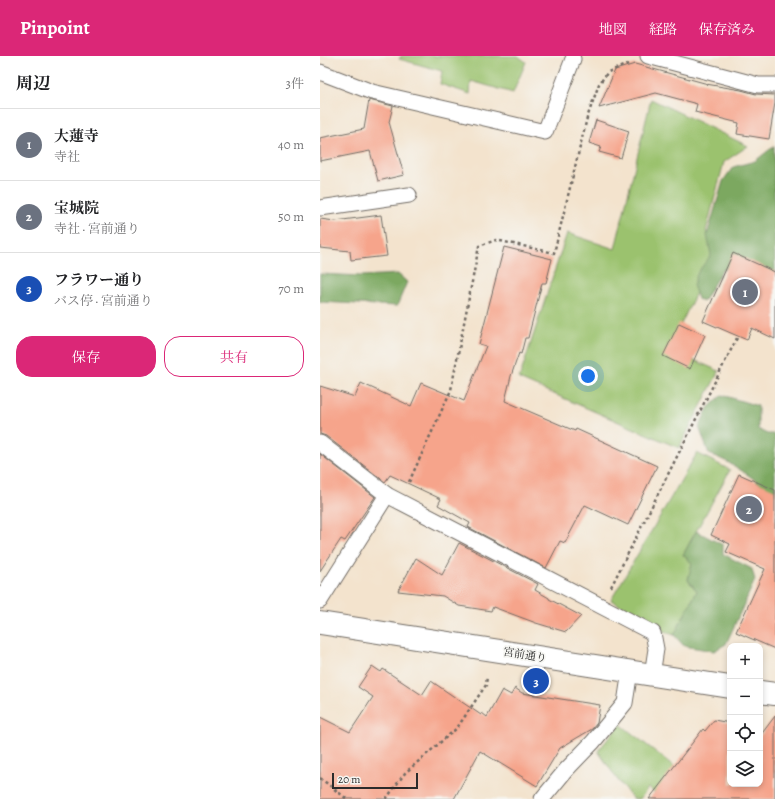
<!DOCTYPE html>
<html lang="ja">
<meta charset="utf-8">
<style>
:root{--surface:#fff;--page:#f2f2f2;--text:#202124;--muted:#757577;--line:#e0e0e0;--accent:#db2777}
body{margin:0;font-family:Alegreya,"Noto Serif JP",serif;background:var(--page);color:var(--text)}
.controls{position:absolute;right:12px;bottom:12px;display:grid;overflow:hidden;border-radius:8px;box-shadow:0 2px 6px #0003}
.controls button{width:36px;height:36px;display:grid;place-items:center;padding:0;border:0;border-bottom:1px solid var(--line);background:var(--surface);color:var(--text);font:20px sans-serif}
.scale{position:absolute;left:12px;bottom:10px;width:86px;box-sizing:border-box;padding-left:4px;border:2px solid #2b2b2b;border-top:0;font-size:11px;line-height:14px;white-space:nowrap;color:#2b2b2b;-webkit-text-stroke:3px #f6f6f2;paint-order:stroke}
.you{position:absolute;left:268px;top:320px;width:14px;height:14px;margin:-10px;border:3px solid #fff;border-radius:50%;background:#1a73e8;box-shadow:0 0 0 6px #1a73e833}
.badge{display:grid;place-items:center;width:26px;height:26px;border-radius:50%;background:var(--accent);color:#fff;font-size:13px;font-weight:700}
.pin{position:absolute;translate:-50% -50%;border:2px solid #fff;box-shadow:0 1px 4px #0006}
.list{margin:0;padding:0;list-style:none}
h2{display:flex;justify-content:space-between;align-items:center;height:52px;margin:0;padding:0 16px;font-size:17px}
h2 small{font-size:13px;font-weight:400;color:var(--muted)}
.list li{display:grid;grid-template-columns:26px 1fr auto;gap:12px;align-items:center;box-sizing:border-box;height:72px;padding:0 16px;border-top:1px solid var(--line)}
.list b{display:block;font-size:15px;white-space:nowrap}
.list p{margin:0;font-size:13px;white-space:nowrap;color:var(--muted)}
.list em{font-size:13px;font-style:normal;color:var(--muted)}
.actions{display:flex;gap:8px;padding:12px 16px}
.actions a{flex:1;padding:9px 0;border:1px solid var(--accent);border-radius:16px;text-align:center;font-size:14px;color:var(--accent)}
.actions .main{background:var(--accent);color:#fff}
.icon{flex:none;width:22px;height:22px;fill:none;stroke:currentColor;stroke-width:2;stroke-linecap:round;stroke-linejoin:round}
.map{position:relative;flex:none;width:455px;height:743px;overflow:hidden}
header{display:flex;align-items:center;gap:24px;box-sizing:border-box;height:56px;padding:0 20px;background:var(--accent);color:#fff}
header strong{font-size:19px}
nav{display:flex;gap:22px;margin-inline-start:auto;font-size:14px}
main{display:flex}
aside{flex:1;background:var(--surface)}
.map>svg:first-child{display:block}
.green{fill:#9bc26e;stroke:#63764c}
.forest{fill:#7ca861;stroke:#546a46}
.building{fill:#f6a48b}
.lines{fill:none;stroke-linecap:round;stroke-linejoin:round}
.service-casing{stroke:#716b64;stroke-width:17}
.tertiary-casing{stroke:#716b64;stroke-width:24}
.path{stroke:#716b64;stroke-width:2.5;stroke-dasharray:3 3;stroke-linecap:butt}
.service{stroke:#fff;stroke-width:15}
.tertiary{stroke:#fff;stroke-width:22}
.labels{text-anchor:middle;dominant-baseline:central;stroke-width:3.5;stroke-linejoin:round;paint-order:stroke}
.street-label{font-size:11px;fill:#2b2b2b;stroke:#f6f6f2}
</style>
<header>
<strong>Pinpoint</strong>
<nav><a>地図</a><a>経路</a><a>保存済み</a></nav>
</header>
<main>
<aside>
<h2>周辺<small>3件</small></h2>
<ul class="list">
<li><span class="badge" style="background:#6b7280">1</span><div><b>大蓮寺</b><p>寺社</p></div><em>40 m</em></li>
<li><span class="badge" style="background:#6b7280">2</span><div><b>宝城院</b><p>寺社 · 宮前通り</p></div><em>50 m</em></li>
<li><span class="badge" style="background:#1a4fb4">3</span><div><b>フラワー通り</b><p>バス停 · 宮前通り</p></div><em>70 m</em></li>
</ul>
<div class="actions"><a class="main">保存</a><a>共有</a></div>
</aside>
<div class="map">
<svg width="455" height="743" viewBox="0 0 455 743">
<rect width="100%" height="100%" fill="#f6f6f2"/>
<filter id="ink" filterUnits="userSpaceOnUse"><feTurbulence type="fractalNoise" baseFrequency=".025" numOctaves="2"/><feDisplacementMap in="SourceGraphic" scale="8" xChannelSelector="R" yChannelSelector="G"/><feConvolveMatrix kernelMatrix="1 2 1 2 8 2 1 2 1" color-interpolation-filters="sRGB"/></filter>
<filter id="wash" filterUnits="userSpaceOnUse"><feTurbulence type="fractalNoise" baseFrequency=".012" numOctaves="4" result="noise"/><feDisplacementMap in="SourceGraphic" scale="16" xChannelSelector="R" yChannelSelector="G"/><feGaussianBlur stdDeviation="0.9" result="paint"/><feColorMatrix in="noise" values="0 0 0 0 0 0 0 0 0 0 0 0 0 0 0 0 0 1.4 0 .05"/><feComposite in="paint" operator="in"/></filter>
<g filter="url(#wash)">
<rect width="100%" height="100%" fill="#f3e3cd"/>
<g class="green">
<polygon points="81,0 198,0 206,6 193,37 151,25 150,38 120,28 122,15 79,3"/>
<polygon points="331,43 428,90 404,106 386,175 397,193 349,293 399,315 359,392 199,323 247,177 295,193"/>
<polygon points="377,397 410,414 363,499 372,507 368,524 377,535 354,579 338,573 291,544"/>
<polygon points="300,668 355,711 335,737 328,732 320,743 313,743 297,723 278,695"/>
</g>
<g class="forest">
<polygon points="454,90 455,218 416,211 402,214 383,246 378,243 373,229 378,216 391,199 387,179 403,125 413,111 435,105"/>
<polygon points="0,218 42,220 78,218 87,226 77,250 0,246"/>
<path d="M402,339L438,350V373L447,378H455V439C435,424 413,406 389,398L379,371L388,352Z"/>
<polygon points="376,475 403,489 403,498 432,513 435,524 406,588 394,595 364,590 354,579 377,535 368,524 372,507 363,499"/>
</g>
<g id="blocks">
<g class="building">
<polygon points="315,8 388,28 386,28 421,34 436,38 455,39 455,47 449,83 417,78 419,67 375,56 377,48 336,37 279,52 295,14"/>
<polygon points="49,44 73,50 69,66 84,119 58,125 50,95 0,105 0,82 44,73"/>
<polygon points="276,64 309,75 301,102 279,96 281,91 269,87"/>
<polygon points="61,159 67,200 31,204 30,195 0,192 0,163 15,165"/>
<polygon points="184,191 232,203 226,227 222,227 208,282 205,282 201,298 199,297 191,320 185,345 255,375 256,373 337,410 308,469 265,449 245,487 240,485 226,512 148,471 150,467 118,449 121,443 70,419 65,426 6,380 0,378 0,330 35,341 41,327 91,350 101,327 144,345 166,290 159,288"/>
<polygon points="413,197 455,216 455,283 432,272 427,284 383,265"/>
<polygon points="359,267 385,279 370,313 343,300"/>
<polygon points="0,398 55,441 25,485 21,483 0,515"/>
<polygon points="419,418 455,434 455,593 416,576 445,513 406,496 410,488 391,479"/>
<polygon points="139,487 218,528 215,534 229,542 229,543 261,560 246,576 216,567 173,551 171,555 139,550 123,540 78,535 96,502 122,519"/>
<polygon points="52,610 61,616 63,613 102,639 111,625 161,659 162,657 167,661 182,634 191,639 195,632 202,637 280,649 277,667 272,673 240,692 217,730 160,695 134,743 0,743 0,661 30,676 53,641 38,631"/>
<polygon points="455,660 455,743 329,743 383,673 385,675 394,664 410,667 410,728 440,728 440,680"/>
</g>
</g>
</g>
<g filter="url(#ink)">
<use href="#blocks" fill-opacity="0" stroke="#716b64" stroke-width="1"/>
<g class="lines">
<defs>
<g id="service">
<polyline points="328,0 438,29 455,29"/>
<polyline points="0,16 52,36 225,76 253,3"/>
<polyline points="0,152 89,139"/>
<polyline points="0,387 67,439 333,577 336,593 332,619"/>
<polyline points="0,545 67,439"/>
<polyline points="222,743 246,714 273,686 305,647 310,615"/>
</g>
<g id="tertiary">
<polyline points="0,567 410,631"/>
<polyline points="440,636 455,638"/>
</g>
</defs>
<use href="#service" class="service-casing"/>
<use href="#tertiary" class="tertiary-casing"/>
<g class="path">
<polyline points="89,426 131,334 159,190 176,184 234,197 267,62 279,28 288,16 308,8"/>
<polyline points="291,531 418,280"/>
<polyline points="0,722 27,743"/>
<polyline points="66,743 85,717 137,672 166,629 167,620"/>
</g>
<use href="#service" class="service"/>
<use href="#tertiary" class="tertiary"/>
</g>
</g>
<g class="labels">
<g class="street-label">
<text transform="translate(205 599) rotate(9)">宮前通り</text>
</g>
</g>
</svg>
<div class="controls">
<button>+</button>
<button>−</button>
<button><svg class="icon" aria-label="locate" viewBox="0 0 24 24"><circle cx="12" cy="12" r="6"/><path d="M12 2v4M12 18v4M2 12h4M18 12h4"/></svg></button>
<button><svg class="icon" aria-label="layers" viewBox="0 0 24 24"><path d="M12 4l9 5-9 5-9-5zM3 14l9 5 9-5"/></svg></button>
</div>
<div class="scale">20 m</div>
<div class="you"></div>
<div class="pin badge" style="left:425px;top:236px;background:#6b7280">1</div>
<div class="pin badge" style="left:429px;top:453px;background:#6b7280">2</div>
<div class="pin badge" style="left:216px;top:625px;background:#1a4fb4">3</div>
</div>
</main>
